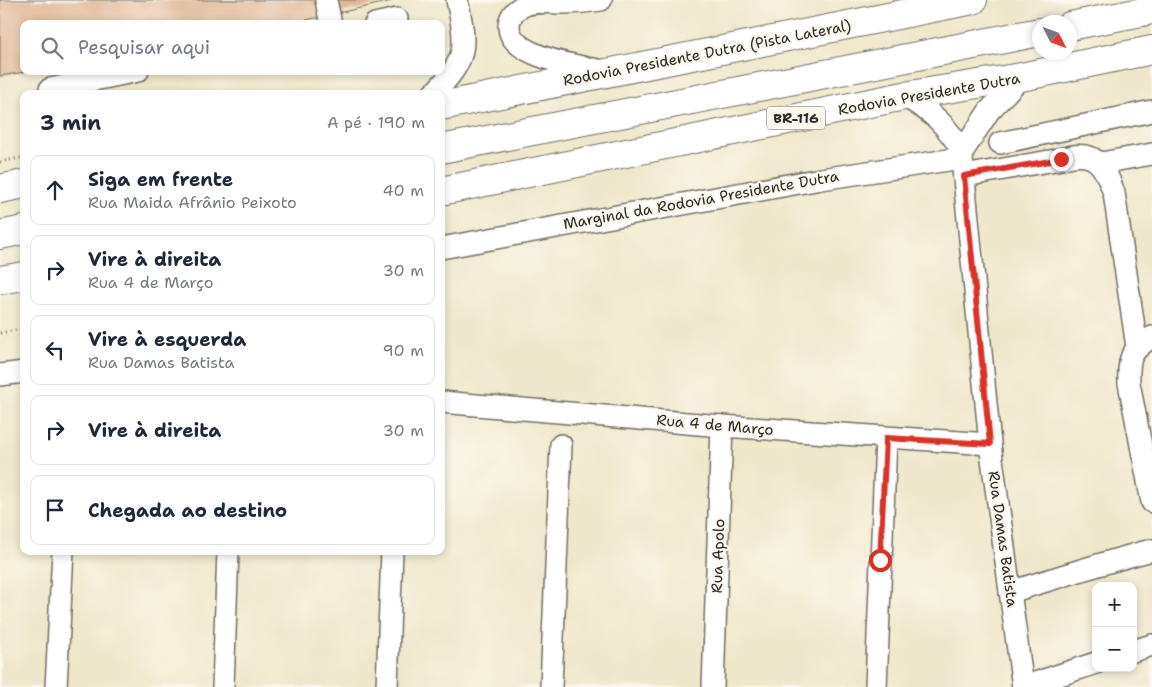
<!DOCTYPE html>
<html lang="pt">
<meta charset="utf-8">
<style>
:root{--surface:#fff;--page:#f6f6f7;--text:#1f2937;--muted:#747a83;--line:#e0e1e3}
body{margin:0;font-family:"Shantell Sans",sans-serif;background:var(--page);color:var(--text)}
.controls{position:absolute;right:15px;bottom:15px;display:grid;overflow:hidden;border-radius:10px;box-shadow:0 2px 8px #0003}
.controls button{width:45px;height:45px;display:grid;place-items:center;padding:0;border:0;border-bottom:1px solid var(--line);background:var(--surface);color:var(--text);font:25px sans-serif}
.compass{position:absolute;left:1032px;top:15px;width:45px;height:45px;border-radius:50%;background:var(--surface);box-shadow:0 2px 8px #0003;rotate:132deg}
.stop{position:absolute;width:15px;height:15px;margin:-11px;border:4px solid #d93025;border-radius:50%;background:#fff}
.stop.end{background:#d93025;border-color:#fff;box-shadow:0 1px 5px #0008}
.list{margin:0;padding:0;list-style:none}
h2{display:flex;justify-content:space-between;align-items:center;height:65px;margin:0;padding:0 20px;font-size:21px}
h2 small{font-size:16px;font-weight:400;color:var(--muted)}
.list li{display:grid;grid-template-columns:32px 1fr auto;gap:15px;align-items:center;box-sizing:border-box;height:70px;margin:0 10px 10px;padding:0 10px;border:1px solid var(--line);border-radius:10px}
.list b{display:block;font-size:19px;white-space:nowrap}
.list p{margin:0;font-size:16px;white-space:nowrap;color:var(--muted)}
.list em{font-size:16px;font-style:normal;color:var(--muted)}
.icon{flex:none;width:28px;height:28px;fill:none;stroke:currentColor;stroke-width:2;stroke-linecap:round;stroke-linejoin:round}
.map{position:relative;flex:none;width:1152px;height:687px;overflow:hidden}
.search{position:absolute;background:var(--surface);box-shadow:0 2px 8px #0003;left:20px;top:20px;width:425px;height:55px;display:flex;align-items:center;gap:12px;box-sizing:border-box;padding:0 18px;border-radius:10px;color:var(--muted);font-size:19px}
.panel{position:absolute;background:var(--surface);box-shadow:0 2px 8px #0003;left:20px;top:90px;width:425px;height:465px;border-radius:10px}
.map>svg:first-child{display:block}
.building{fill:#e0b998}
.lines{fill:none;stroke-linecap:round;stroke-linejoin:round}
.minor-casing{stroke:#706d63;stroke-width:24}
.highway-casing{stroke:#706d63;stroke-width:30}
.path{stroke:#706d63;stroke-width:3;stroke-dasharray:1 4;stroke-linecap:butt}
.minor{stroke:#fff;stroke-width:21}
.highway{stroke:#fff;stroke-width:28}
.route{stroke:#d93025;stroke-width:6}
.labels{text-anchor:middle;dominant-baseline:central;stroke-width:4.5;stroke-linejoin:round;paint-order:stroke}
.shield{fill:#fbf7ec;stroke:#696865;stroke-width:1}
.shield-label{font-size:14px;font-weight:bold;fill:#2b2b2b}
.street-label{font-size:15px;fill:#2b2b2b;stroke:#fbf7ec}
</style>
<div class="map">
<svg width="1152" height="687" viewBox="0 0 1152 687">
<rect width="100%" height="100%" fill="#fbf7ec"/>
<filter id="ink" filterUnits="userSpaceOnUse"><feTurbulence type="fractalNoise" baseFrequency=".02" numOctaves="2"/><feDisplacementMap in="SourceGraphic" scale="10" xChannelSelector="R" yChannelSelector="G"/><feConvolveMatrix kernelMatrix="1 2 1 2 8 2 1 2 1" color-interpolation-filters="sRGB"/></filter>
<filter id="wash" filterUnits="userSpaceOnUse"><feTurbulence type="fractalNoise" baseFrequency=".0096" numOctaves="4" result="noise"/><feDisplacementMap in="SourceGraphic" scale="20" xChannelSelector="R" yChannelSelector="G"/><feGaussianBlur stdDeviation="1.12" result="paint"/><feColorMatrix in="noise" values="0 0 0 0 0 0 0 0 0 0 0 0 0 0 0 0 0 1.4 0 .05"/><feComposite in="paint" operator="in"/></filter>
<g filter="url(#wash)">
<rect width="100%" height="100%" fill="#efe7cb"/>
<g id="blocks">
<polygon class="building" points="0,0 392,0 392,1 288,24 24,24 24,72 0,76"/>
</g>
</g>
<g filter="url(#ink)">
<use href="#blocks" fill-opacity="0" stroke="#706d63" stroke-width="1"/>
<g class="lines">
<defs>
<g id="minor">
<polyline points="326,0 331,24"/>
<path d="M601,0C588,2 576,3 563,3C549,3 533,0 521,7C514,11 509,18 509,26C509,58 581,66 604,71"/>
<polyline points="375,24 397,19"/>
<polyline points="1021,77 989,111 963,151 962,158 990,444 1023,687"/>
<polyline points="50,89 138,71"/>
<path d="M433,94C468,59 467,47 457,0"/>
<path d="M904,96C935,114 943,122 963,151"/>
<polyline points="1000,143 1152,111"/>
<polyline points="1101,163 1152,154"/>
<path d="M964,176L1061,159C1095,148 1104,164 1114,193L1137,347"/>
<polyline points="441,248 821,179 962,158"/>
<path d="M1152,337C1130,351 1128,358 1129,383L1152,502"/>
<polyline points="0,375 24,372"/>
<polyline points="441,402 722,426 990,444"/>
<path d="M1010,592C1057,578 1104,562 1152,550"/>
<polyline points="1133,651 1152,645"/>
<polyline points="56,687 63,551"/>
<polyline points="223,687 228,551"/>
<polyline points="387,687 392,551"/>
<polyline points="551,687 561,445"/>
<polyline points="713,687 722,426"/>
<polyline points="876,687 886,438"/>
<polyline points="1023,687 1096,663"/>
</g>
<g id="highway">
<polyline points="1070,26 1152,10"/>
<polyline points="441,106 973,0"/>
<polyline points="441,149 1040,32"/>
<polyline points="0,189 24,184"/>
<polyline points="441,191 904,96 1021,77 1152,50"/>
<polyline points="0,235 24,230"/>
<polyline points="0,280 24,276"/>
</g>
</defs>
<use href="#minor" class="minor-casing"/>
<use href="#highway" class="highway-casing"/>
<g class="path">
<polyline points="379,94 413,88"/>
<polyline points="0,162 24,157"/>
<polyline points="0,333 21,329 24,335"/>
</g>
<use href="#minor" class="minor"/>
<use href="#highway" class="highway"/>
</g>
</g>
<g class="lines" filter="url(#ink)">
<polyline class="route" points="880,560 886,438 990,444 964,176 1061,159"/>
</g>
<g class="labels">
<rect class="shield" x="767" y="106.5" width="58" height="23" rx="4"/>
<g class="shield-label">
<text x="796" y="118">BR-116</text>
</g>
<g class="street-label">
<text transform="translate(707 53) rotate(-11)">Rodovia Presidente Dutra (Pista Lateral)</text>
<text transform="translate(929 94) rotate(-10)">Rodovia Presidente Dutra</text>
<text transform="translate(701 200) rotate(-10)">Marginal da Rodovia Presidente Dutra</text>
<text transform="translate(715 425) rotate(5)">Rua 4 de Março</text>
<text transform="translate(1003 539) rotate(82)">Rua Damas Batista</text>
<text transform="translate(718 556) rotate(-88)">Rua Apolo</text>
</g>
</g>
</svg>
<div class="controls">
<button>+</button>
<button>−</button>
</div>
<svg class="compass" viewBox="-18 -18 36 36"><path d="M0-13l5 13h-10z" fill="#e53935"/><path d="M0 13l5-13h-10z" fill="#747a83"/></svg>
<div class="stop" style="left:880px;top:560px"></div>
<div class="stop end" style="left:1061px;top:159px"></div>
<div class="search"><svg class="icon" aria-label="search" viewBox="0 0 24 24"><circle cx="10" cy="10" r="6"/><path d="M15 15l6 6"/></svg>Pesquisar aqui</div>
<section class="panel">
<h2>3 min<small>A pé · 190 m</small></h2>
<ul class="list">
<li><svg class="icon" aria-label="ahead" viewBox="0 0 24 24"><path d="M12 20V5M6 11l6-6 6 6"/></svg><div><b>Siga em frente</b><p>Rua Maida Afrânio Peixoto</p></div><em>40 m</em></li>
<li><svg class="icon" aria-label="right" viewBox="0 0 24 24"><path d="M7 20v-9h11M14 6l5 5-5 5"/></svg><div><b>Vire à direita</b><p>Rua 4 de Março</p></div><em>30 m</em></li>
<li><svg class="icon" aria-label="left" viewBox="0 0 24 24"><path d="M17 20v-9H6M10 6l-5 5 5 5"/></svg><div><b>Vire à esquerda</b><p>Rua Damas Batista</p></div><em>90 m</em></li>
<li><svg class="icon" aria-label="right" viewBox="0 0 24 24"><path d="M7 20v-9h11M14 6l5 5-5 5"/></svg><div><b>Vire à direita</b></div><em>30 m</em></li>
<li><svg class="icon" aria-label="arrive" viewBox="0 0 24 24"><path d="M6 21V4h12l-3 4 3 4H6"/></svg><div><b>Chegada ao destino</b></div></li>
</ul>
</section>
</div>
